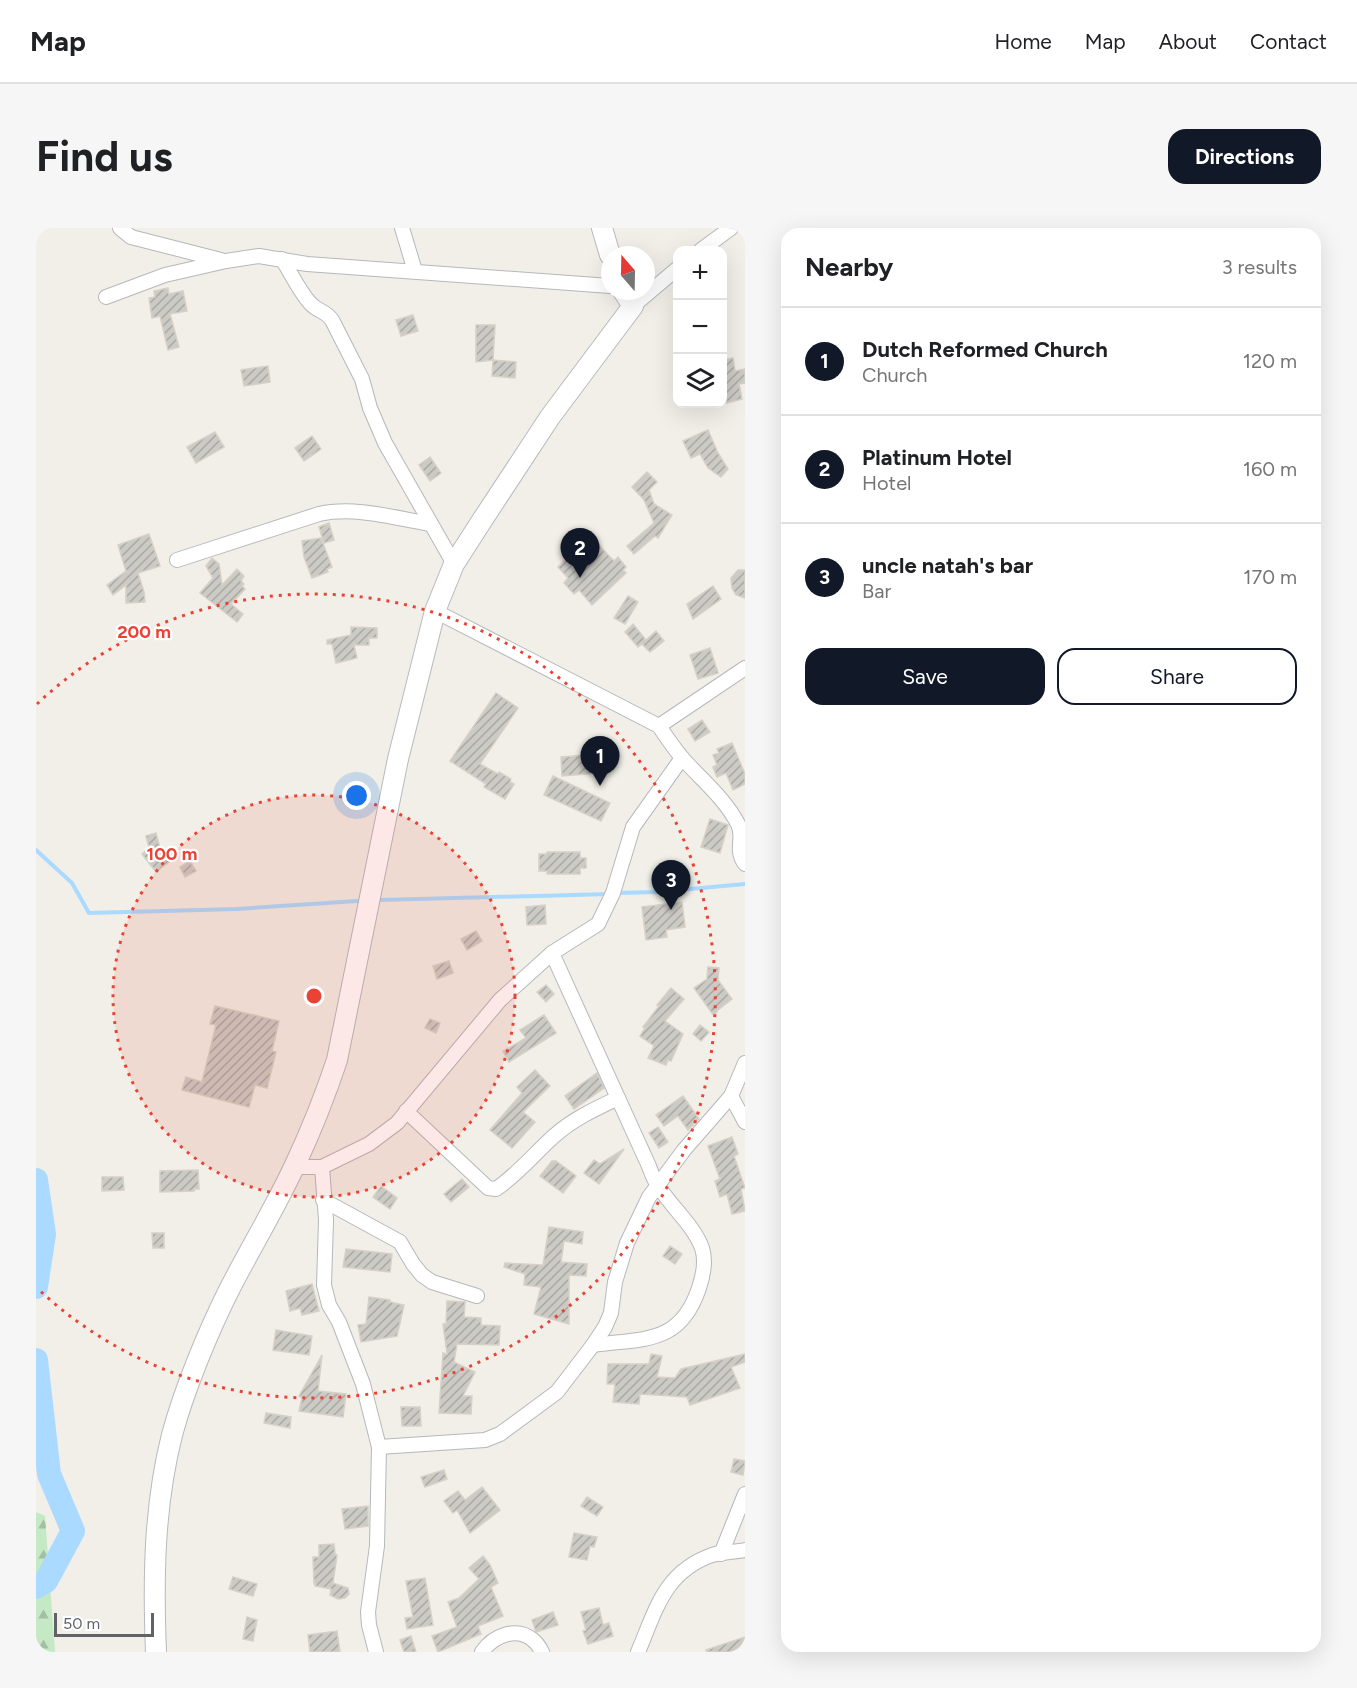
<!DOCTYPE html>
<meta charset="utf-8">
<style>
:root{--surface:#fff;--page:#f6f6f6;--text:#202124;--muted:#757577;--line:#e0e0e0;--accent:#111827}
body{margin:0;font-family:Figtree,sans-serif;background:var(--page);color:var(--text)}
.controls{position:absolute;right:18px;top:18px;display:grid;overflow:hidden;border-radius:12px;box-shadow:0 6px 24px #0002}
.controls button{width:54px;height:54px;display:grid;place-items:center;padding:0;border:0;border-bottom:2px solid var(--line);background:var(--surface);color:var(--text);font:30px sans-serif}
.compass{position:absolute;left:565px;top:18px;width:54px;height:54px;border-radius:50%;background:var(--surface);box-shadow:0 6px 24px #0002;rotate:340deg}
.scale{position:absolute;left:18px;bottom:15px;width:100px;box-sizing:border-box;padding-left:6px;border:3px solid #5f6368;border-top:0;font-size:16px;line-height:21px;white-space:nowrap;color:#5f6368;-webkit-text-stroke:4px #fff;paint-order:stroke}
.you{position:absolute;left:321px;top:568px;width:21px;height:21px;margin:-15px;border:4px solid #fff;border-radius:50%;background:#1a73e8;box-shadow:0 0 0 9px #1a73e833}
.badge{display:grid;place-items:center;width:39px;height:39px;border-radius:50%;background:var(--accent);color:#fff;font-size:20px;font-weight:700}
.pin{position:absolute;translate:-50% -50px;filter:drop-shadow(0 2px 3px #0008)}
.pin::after{content:'';position:absolute;top:32px;width:21px;height:18px;background:inherit;clip-path:polygon(0 0,100% 0,50% 100%)}
.list{margin:0;padding:0;list-style:none}
h2{display:flex;justify-content:space-between;align-items:center;height:78px;margin:0;padding:0 24px;font-size:26px}
h2 small{font-size:20px;font-weight:400;color:var(--muted)}
.list li{display:grid;grid-template-columns:39px 1fr auto;gap:18px;align-items:center;box-sizing:border-box;height:108px;padding:0 24px;border-top:2px solid var(--line)}
.list b{display:block;font-size:22px;white-space:nowrap}
.list p{margin:0;font-size:20px;white-space:nowrap;color:var(--muted)}
.list em{font-size:20px;font-style:normal;color:var(--muted)}
.actions{display:flex;gap:12px;padding:18px 24px}
.actions a{flex:1;padding:14px 0;border:2px solid var(--accent);border-radius:18px;text-align:center;font-size:21px;color:var(--accent)}
.actions .main{background:var(--accent);color:#fff}
.icon{flex:none;width:33px;height:33px;fill:none;stroke:currentColor;stroke-width:2;stroke-linecap:round;stroke-linejoin:round}
.map{position:relative;flex:none;width:709px;height:1424px;overflow:hidden;border-radius:18px}
header{display:flex;align-items:center;gap:36px;box-sizing:border-box;height:84px;padding:0 30px;background:var(--surface);border-bottom:2px solid var(--line)}
header strong{font-size:28px}
nav{display:flex;gap:33px;margin-inline-start:auto;font-size:21px}
.intro{display:flex;align-items:center;justify-content:space-between;box-sizing:border-box;height:144px;padding:0 36px}
h1{margin:0;font-size:42px}
.button{padding:15px 27px;border-radius:18px;background:var(--accent);color:#fff;font-size:21px;font-weight:700}
main{display:flex;gap:36px;padding:0 36px}
aside{flex:1;background:var(--surface);border-radius:18px;box-shadow:0 6px 24px #0002}
.map>svg:first-child{display:block}
.forest{fill:url(#forest-firs)}
.lines{fill:none;stroke-linecap:round;stroke-linejoin:round}
.stream{stroke:#aadaff;stroke-width:4}
.river{stroke:#aadaff;stroke-width:24}
.building{fill:url(#building-hatch);stroke:#d6d1c6;stroke-width:1.5}
.street-casing{stroke:#b5b8bc;stroke-width:16}
.secondary-casing{stroke:#b6babf;stroke-width:22}
.street{stroke:#fff;stroke-width:14}
.secondary{stroke:#fff;stroke-width:20}
.ring{fill:none;stroke:#ea4335;stroke-width:3;stroke-dasharray:3 6}
.centre{fill:#ea4335;stroke:#fff;stroke-width:3}
.ring-label{font-size:18px;text-anchor:middle;font-weight:bold;fill:#ea4335;stroke:#fff;stroke-width:4.5;stroke-linejoin:round;paint-order:stroke}
</style>
<header>
<strong>Map</strong>
<nav><a>Home</a><a>Map</a><a>About</a><a>Contact</a></nav>
</header>
<div class="intro"><h1>Find us</h1><a class="button">Directions</a></div>
<main>
<div class="map">
<svg width="709" height="1424" viewBox="0 0 709 1424">
<defs>
<pattern id="forest-firs" width="22" height="20" patternUnits="userSpaceOnUse" patternTransform="scale(1.5)"><rect width="22" height="20" fill="#c5e8c5"/><path d="M5 1l3.5 6h-7zM16 11l3.5 6h-7z" fill="#a3c0a4"/></pattern>
<pattern id="building-hatch" width="6" height="6" patternUnits="userSpaceOnUse" patternTransform="scale(1.5)"><rect width="6" height="6" fill="#cccac5"/><path d="M-1 1l2-2M0 6l6-6M5 7l2-2" fill="none" stroke="#a9a8a4"/></pattern>
</defs>
<rect width="100%" height="100%" fill="#f1efe8"/>
<polygon class="forest" points="0,1284 9,1288 19,1424 0,1424"/>
<g class="lines">
<g class="stream">
<polyline points="0,622 36,655 53,685 201,681 321,673"/>
<polyline points="581,665 622,664 709,656"/>
<polyline points="345,672 574,666"/>
</g>
<g class="river">
<polyline points="0,952 8,1006 0,1059"/>
<polyline points="0,1132 13,1246 37,1303 10,1353 0,1359"/>
</g>
</g>
<g class="building">
<polygon points="132,60 133,66 147,63 151,83 134,86 143,119 132,122 124,88 116,90 113,70 119,69 118,63"/>
<polygon points="377,87 382,103 365,108 360,92"/>
<polygon points="440,97 459,97 457,132 440,134"/>
<polygon points="697,130 699,143 709,141 709,155 703,156 706,171 691,175 687,155 687,132"/>
<polygon points="457,132 480,134 479,150 456,148"/>
<polygon points="232,138 234,154 208,158 205,142"/>
<polygon points="672,202 682,225 692,241 685,249 672,240 664,226 655,230 647,213"/>
<polygon points="179,204 188,219 160,235 151,219"/>
<polygon points="276,208 285,221 268,233 259,220"/>
<polygon points="394,229 405,245 394,253 383,237"/>
<polygon points="611,244 621,254 613,262 618,276 636,287 622,310 619,308 598,326 591,318 618,295 608,272 596,259"/>
<polygon points="293,295 298,312 288,315 283,299"/>
<polygon points="113,306 124,338 102,345 108,364 109,374 90,375 90,357 77,367 71,357 90,343 82,317"/>
<polygon points="285,310 296,339 291,341 292,344 276,350 268,329 266,313"/>
<polygon points="558,312 578,333 582,329 590,339 587,342 590,345 556,377 543,362 538,366 528,355 532,350 522,339 536,325 539,329"/>
<polygon points="176,330 183,336 186,357 201,341 208,348 205,353 208,356 206,358 209,361 195,376 207,386 201,394 164,365 177,350 170,338"/>
<polygon points="702,342 709,342 709,370 700,367 696,360 695,350"/>
<polygon points="677,358 685,371 657,391 651,376"/>
<polygon points="592,368 602,374 589,396 578,390"/>
<polygon points="597,396 610,412 620,403 628,413 614,424 606,416 602,419 589,404"/>
<polygon points="315,399 341,400 341,410 333,410 333,417 318,417 321,430 300,435 296,416 291,416 291,412 315,407"/>
<polygon points="674,420 682,445 662,451 654,427"/>
<polygon points="460,465 482,480 444,536 462,546 463,544 475,551 474,554 478,556 469,571 448,559 450,556 414,533"/>
<polygon points="666,492 674,504 659,513 652,501"/>
<polygon points="696,515 709,546 709,556 697,562 690,545 681,549 677,539 681,537 677,527 683,525 681,521"/>
<polygon points="562,526 563,545 526,548 525,529"/>
<polygon points="517,548 574,575 565,593 508,567"/>
<polygon points="674,591 692,597 684,625 665,619"/>
<polygon points="120,605 124,620 134,633 120,644 106,626 113,620 110,608"/>
<polygon points="511,624 544,624 544,630 550,630 550,640 544,640 544,646 511,646 511,643 503,643 503,626 511,626"/>
<polygon points="154,633 160,643 149,649 144,639"/>
<polygon points="646,674 649,699 630,702 631,709 610,712 606,679"/>
<polygon points="509,677 510,696 491,697 490,679"/>
<polygon points="440,703 446,713 431,722 425,711"/>
<polygon points="413,733 417,745 401,751 397,738"/>
<polygon points="672,739 683,740 682,752 696,771 682,782 678,788 658,760 671,751"/>
<polygon points="510,757 518,766 510,774 501,764"/>
<polygon points="635,760 648,771 629,793 647,806 635,833 632,832 630,837 612,830 618,818 604,808 609,800 607,799 623,778 621,777"/>
<polygon points="179,778 243,793 236,823 240,824 231,860 219,857 213,879 146,862 150,849 166,854 180,797 174,796"/>
<polygon points="508,787 520,805 473,834 467,823 490,810 484,802"/>
<polygon points="394,791 404,795 400,805 389,800"/>
<polygon points="664,797 673,804 665,813 657,806"/>
<polygon points="499,842 514,858 487,884 499,894 476,920 454,902 486,865 481,859"/>
<polygon points="561,845 568,860 538,881 529,868"/>
<polygon points="647,868 663,891 652,902 642,888 628,898 620,887"/>
<polygon points="622,899 632,914 623,920 613,905"/>
<polygon points="696,909 702,926 698,928 709,960 705,961 709,983 696,986 691,966 684,969 679,953 684,951 672,918"/>
<polygon points="588,921 563,956 548,945 558,932 564,936"/>
<polygon points="516,933 520,933 540,948 527,965 504,948"/>
<polygon points="162,942 163,961 158,961 158,963 124,964 124,943"/>
<polygon points="66,949 87,949 88,962 66,963"/>
<polygon points="426,951 433,959 415,974 408,966"/>
<polygon points="345,958 361,970 354,981 337,969"/>
<polygon points="513,999 547,1004 546,1016 528,1013 525,1034 551,1036 550,1048 533,1047 533,1096 498,1086 505,1059 488,1057 489,1046 468,1039 469,1035 507,1037"/>
<polygon points="116,1005 128,1005 128,1020 117,1020"/>
<polygon points="634,1018 646,1026 639,1036 627,1028"/>
<polygon points="310,1021 356,1026 354,1044 307,1039"/>
<polygon points="276,1056 283,1083 266,1087 264,1080 254,1083 250,1063"/>
<polygon points="333,1069 354,1072 354,1074 368,1077 361,1108 325,1114 322,1097 330,1096"/>
<polygon points="411,1073 429,1074 428,1089 445,1090 445,1097 464,1098 463,1117 421,1116 418,1134 439,1144 427,1168 436,1168 435,1186 403,1185 407,1125 411,1126 407,1096 410,1096"/>
<polygon points="240,1102 276,1108 273,1127 237,1122"/>
<polygon points="615,1126 626,1128 621,1149 639,1150 645,1141 709,1126 709,1134 695,1139 704,1160 654,1177 651,1169 604,1166 603,1176 577,1174 579,1156 571,1156 572,1136 613,1136"/>
<polygon points="286,1127 282,1163 310,1166 307,1189 263,1183 266,1170 263,1168"/>
<polygon points="365,1179 384,1179 385,1198 366,1198"/>
<polygon points="230,1185 255,1189 254,1200 228,1195"/>
<polygon points="698,1231 709,1233 707,1247 695,1244"/>
<polygon points="408,1242 411,1251 389,1259 385,1249"/>
<polygon points="446,1259 464,1282 434,1305 421,1282 417,1285 408,1273 422,1263 429,1272"/>
<polygon points="551,1269 567,1279 561,1288 545,1278"/>
<polygon points="332,1278 332,1298 309,1301 306,1281"/>
<polygon points="538,1305 561,1309 558,1319 554,1318 551,1332 533,1329"/>
<polygon points="298,1316 299,1326 301,1327 297,1355 312,1360 313,1366 309,1370 302,1371 294,1367 295,1361 279,1358 280,1356 278,1356 277,1329 283,1329 283,1317"/>
<polygon points="447,1328 454,1337 462,1355 455,1359 467,1388 442,1398 445,1406 402,1424 396,1408 421,1399 412,1374 423,1370 443,1351 433,1340"/>
<polygon points="197,1349 221,1356 217,1368 193,1361"/>
<polygon points="389,1350 397,1397 371,1401 369,1390 377,1389 370,1353"/>
<polygon points="563,1380 567,1397 573,1395 577,1408 552,1416 547,1403 550,1402 545,1384"/>
<polygon points="517,1384 522,1397 500,1404 496,1392"/>
<polygon points="211,1389 221,1392 217,1413 207,1411"/>
<polygon points="301,1403 304,1424 274,1424 272,1407"/>
<polygon points="375,1408 380,1424 368,1424 364,1412"/>
<polygon points="709,1409 709,1424 671,1424 670,1422"/>
</g>
<g class="lines">
<defs>
<g id="street">
<polyline points="84,0 95,9 185,32"/>
<polyline points="366,0 379,43"/>
<polyline points="665,22 695,0"/>
<path d="M246,31C255,45 263,63 274,75C282,84 289,82 296,92L326,151L334,180L349,215L418,336"/>
<polyline points="70,69 129,47 190,33 223,28 271,36 574,58"/>
<polyline points="597,78 642,40"/>
<path d="M141,332L283,286C320,278 358,290 395,296"/>
<path d="M399,383L623,498C631,510 639,522 648,532C667,553 689,571 702,596C709,610 698,621 709,636"/>
<polyline points="623,498 709,440"/>
<path d="M516,725C548,795 580,865 612,936C615,943 617,950 621,956C634,978 657,996 666,1020C670,1032 667,1048 663,1060C644,1117 608,1110 557,1117"/>
<polyline points="695,868 709,894"/>
<path d="M370,883L452,960L460,961C482,946 499,925 518,908C537,891 559,881 582,870"/>
<polyline points="258,939 286,939 333,916 361,895 464,772 516,725 562,696 577,665 597,599 646,530"/>
<polyline points="286,939 290,992 288,1057 293,1077 303,1094 327,1156 343,1219 341,1318 332,1384 333,1397 340,1424"/>
<polyline points="287,972 364,1014 377,1036 386,1047 396,1054 441,1068"/>
<polyline points="343,1219 449,1212 464,1206 521,1164 557,1117 569,1099 575,1085 579,1054 591,1015 613,969 648,922 695,868 709,835"/>
<polyline points="685,1326 709,1266"/>
<path d="M446,1424C457,1408 480,1398 497,1412C501,1415 504,1420 506,1424"/>
<path d="M602,1424C620,1382 628,1344 676,1327C686,1324 699,1324 709,1322"/>
</g>
<g id="secondary">
<polyline points="566,0 574,27"/>
<path d="M120,1424C117,1351 118,1278 136,1207C148,1162 172,1104 193,1062C214,1021 239,980 259,937C275,903 289,868 301,832L362,531L399,383L418,336L445,294L514,189L597,78L587,63"/>
</g>
</defs>
<use href="#street" class="street-casing"/>
<use href="#secondary" class="secondary-casing"/>
<use href="#street" class="street"/>
<use href="#secondary" class="secondary"/>
</g>
<circle cx="278" cy="768" r="201" fill="#ea4335" fill-opacity=".12"/>
<g class="ring">
<circle cx="278" cy="768" r="201"/>
<path d="M1 476A402 402 0 1 1 1 1060"/>
</g>
<circle cx="278" cy="768" r="9" class="centre"/>
<g class="ring-label">
<text x="108" y="410">200 m</text>
<text x="136" y="632">100 m</text>
</g>
</svg>
<div class="controls">
<button>+</button>
<button>−</button>
<button><svg class="icon" aria-label="layers" viewBox="0 0 24 24"><path d="M12 4l9 5-9 5-9-5zM3 14l9 5 9-5"/></svg></button>
</div>
<svg class="compass" viewBox="-18 -18 36 36"><path d="M0-13l5 13h-10z" fill="#e53935"/><path d="M0 13l5-13h-10z" fill="#757577"/></svg>
<div class="scale">50 m</div>
<div class="you"></div>
<div class="pin badge" style="left:564px;top:558px">1</div>
<div class="pin badge" style="left:544px;top:350px">2</div>
<div class="pin badge" style="left:635px;top:682px">3</div>
</div>
<aside>
<h2>Nearby<small>3 results</small></h2>
<ul class="list">
<li><span class="badge">1</span><div><b>Dutch Reformed Church</b><p>Church</p></div><em>120 m</em></li>
<li><span class="badge">2</span><div><b>Platinum Hotel</b><p>Hotel</p></div><em>160 m</em></li>
<li><span class="badge">3</span><div><b>uncle natah's bar</b><p>Bar</p></div><em>170 m</em></li>
</ul>
<div class="actions"><a class="main">Save</a><a>Share</a></div>
</aside>
</main>
